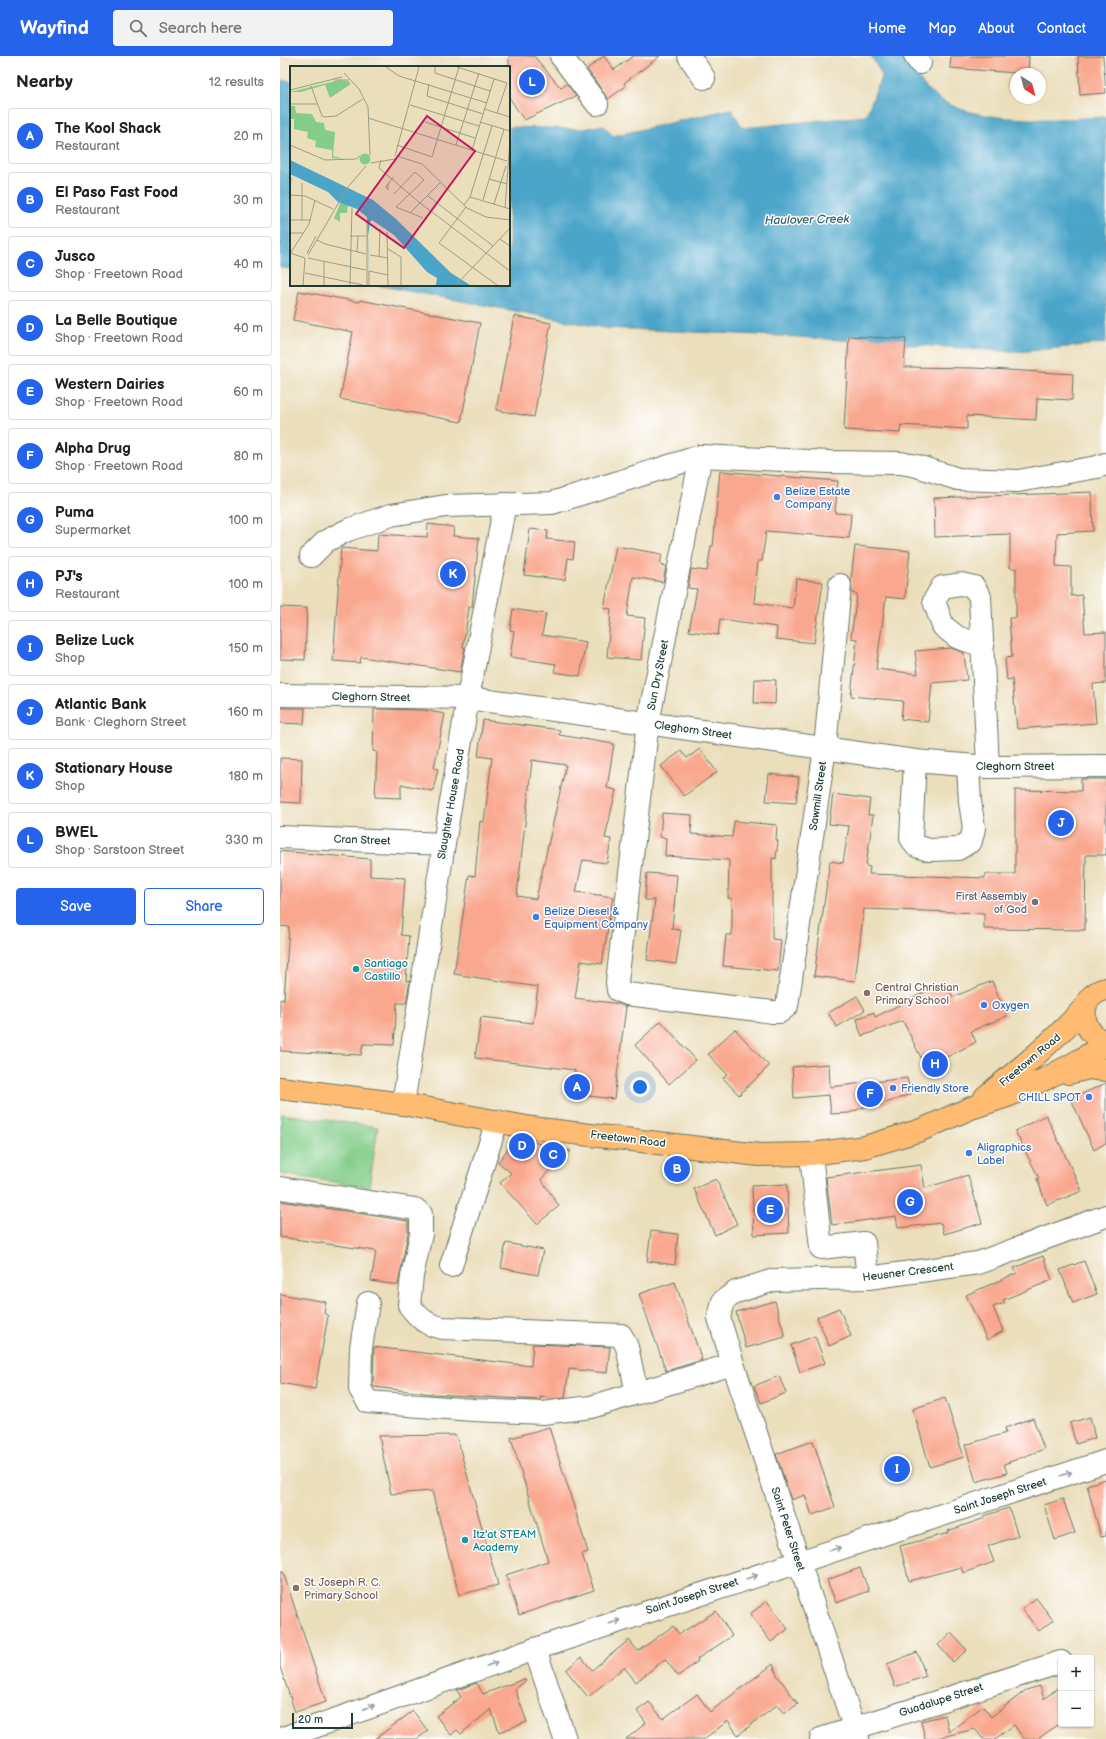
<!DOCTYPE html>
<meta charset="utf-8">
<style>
:root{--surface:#fff;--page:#f2f2f2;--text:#222;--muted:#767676;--line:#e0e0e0;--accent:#2563eb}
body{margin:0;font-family:"Balsamiq Sans",sans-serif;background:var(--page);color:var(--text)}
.controls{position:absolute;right:12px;bottom:12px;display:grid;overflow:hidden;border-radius:4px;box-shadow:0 1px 3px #0004}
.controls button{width:36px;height:36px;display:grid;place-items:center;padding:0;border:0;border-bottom:1px solid var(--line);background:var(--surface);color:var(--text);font:20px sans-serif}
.compass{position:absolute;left:730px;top:12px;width:36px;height:36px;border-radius:50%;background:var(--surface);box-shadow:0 1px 3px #0004;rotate:144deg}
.scale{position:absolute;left:12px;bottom:10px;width:61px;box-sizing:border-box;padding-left:4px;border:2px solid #1f3d34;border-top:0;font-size:11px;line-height:14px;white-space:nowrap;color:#1f3d34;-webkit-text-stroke:3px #fff;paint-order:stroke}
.you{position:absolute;left:360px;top:1031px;width:14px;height:14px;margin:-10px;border:3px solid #fff;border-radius:50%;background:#1a73e8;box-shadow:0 0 0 6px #1a73e833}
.badge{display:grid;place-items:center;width:26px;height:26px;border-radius:50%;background:var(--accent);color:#fff;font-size:13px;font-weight:700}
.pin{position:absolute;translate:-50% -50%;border:2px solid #fff;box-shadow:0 1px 4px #0006}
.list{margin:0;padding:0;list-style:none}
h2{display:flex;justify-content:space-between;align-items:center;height:52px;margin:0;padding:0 16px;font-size:17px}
h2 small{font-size:13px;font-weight:400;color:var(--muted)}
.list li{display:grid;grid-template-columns:26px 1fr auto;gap:12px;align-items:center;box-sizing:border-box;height:56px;margin:0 8px 8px;padding:0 8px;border:1px solid var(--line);border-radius:4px}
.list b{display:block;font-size:15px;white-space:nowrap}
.list p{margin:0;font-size:13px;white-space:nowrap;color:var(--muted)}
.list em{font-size:13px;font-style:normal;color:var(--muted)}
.actions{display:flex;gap:8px;padding:12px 16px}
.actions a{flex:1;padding:9px 0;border:1px solid var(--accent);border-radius:4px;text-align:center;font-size:14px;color:var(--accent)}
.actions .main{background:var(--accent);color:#fff}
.icon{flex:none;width:22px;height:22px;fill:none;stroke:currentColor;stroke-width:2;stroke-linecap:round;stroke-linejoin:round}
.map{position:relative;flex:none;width:826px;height:1683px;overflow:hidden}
header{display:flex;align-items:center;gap:24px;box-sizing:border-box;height:56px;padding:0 20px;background:var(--accent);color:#fff}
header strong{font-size:19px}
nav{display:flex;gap:22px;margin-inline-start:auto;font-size:14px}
.search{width:280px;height:36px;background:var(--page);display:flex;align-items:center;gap:10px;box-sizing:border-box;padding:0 14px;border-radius:4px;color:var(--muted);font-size:15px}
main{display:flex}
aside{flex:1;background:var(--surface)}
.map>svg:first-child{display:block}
.park{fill:#84cd89;stroke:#52855e}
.water{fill:#4ba5c9;stroke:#35717e}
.building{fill:#f9a78e;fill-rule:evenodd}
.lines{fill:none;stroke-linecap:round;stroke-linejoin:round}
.minor-casing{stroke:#667563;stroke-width:24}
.major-casing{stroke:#667563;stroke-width:24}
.minor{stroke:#fff;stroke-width:22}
.major{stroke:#ffbb71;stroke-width:22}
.oneway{stroke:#8f9e9a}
.shop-dot{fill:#3f7fe0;stroke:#fff;stroke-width:1.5}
.worship-dot{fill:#6b7280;stroke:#fff;stroke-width:1.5}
.culture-dot{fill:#0f9aa8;stroke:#fff;stroke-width:1.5}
.education-dot{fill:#8d6e63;stroke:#fff;stroke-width:1.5}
.labels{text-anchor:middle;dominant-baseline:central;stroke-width:3;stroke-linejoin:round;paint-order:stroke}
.shop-label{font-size:11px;fill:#366cbe;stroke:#fff;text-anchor:start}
.street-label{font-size:11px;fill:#1f3d34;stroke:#fff}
.worship-label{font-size:11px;fill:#5b616d;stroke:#fff;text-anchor:end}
.culture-label{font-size:11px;fill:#0d838f;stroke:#fff;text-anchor:start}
.education-label{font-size:11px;fill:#785e54;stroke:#fff;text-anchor:start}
.water-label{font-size:12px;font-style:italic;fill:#2e6168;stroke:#fff}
.inset-road{fill:none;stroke:#999e85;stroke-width:1}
.view{fill:#c2185b;fill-opacity:0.15;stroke:#c2185b;stroke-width:2}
.inset-edge{fill:none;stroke:#1f3d34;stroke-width:2}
</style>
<header>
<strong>Wayfind</strong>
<div class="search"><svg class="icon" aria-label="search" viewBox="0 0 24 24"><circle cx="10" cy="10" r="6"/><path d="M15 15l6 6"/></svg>Search here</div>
<nav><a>Home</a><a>Map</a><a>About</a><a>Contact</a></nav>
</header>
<main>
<aside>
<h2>Nearby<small>12 results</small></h2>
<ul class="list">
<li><span class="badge">A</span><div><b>The Kool Shack</b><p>Restaurant</p></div><em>20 m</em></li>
<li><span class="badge">B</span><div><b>El Paso Fast Food</b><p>Restaurant</p></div><em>30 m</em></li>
<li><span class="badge">C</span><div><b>Jusco</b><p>Shop · Freetown Road</p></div><em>40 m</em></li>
<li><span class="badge">D</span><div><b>La Belle Boutique</b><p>Shop · Freetown Road</p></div><em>40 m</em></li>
<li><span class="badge">E</span><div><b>Western Dairies</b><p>Shop · Freetown Road</p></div><em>60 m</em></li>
<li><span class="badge">F</span><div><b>Alpha Drug</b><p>Shop · Freetown Road</p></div><em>80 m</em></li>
<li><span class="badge">G</span><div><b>Puma</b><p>Supermarket</p></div><em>100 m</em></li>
<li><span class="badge">H</span><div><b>PJ's</b><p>Restaurant</p></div><em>100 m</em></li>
<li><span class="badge">I</span><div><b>Belize Luck</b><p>Shop</p></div><em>150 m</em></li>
<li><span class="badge">J</span><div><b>Atlantic Bank</b><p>Bank · Cleghorn Street</p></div><em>160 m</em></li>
<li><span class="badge">K</span><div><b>Stationary House</b><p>Shop</p></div><em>180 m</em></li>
<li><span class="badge">L</span><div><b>BWEL</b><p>Shop · Sarstoon Street</p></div><em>330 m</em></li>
</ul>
<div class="actions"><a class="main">Save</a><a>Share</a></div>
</aside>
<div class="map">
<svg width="826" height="1683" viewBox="0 0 826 1683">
<rect width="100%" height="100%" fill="#fff"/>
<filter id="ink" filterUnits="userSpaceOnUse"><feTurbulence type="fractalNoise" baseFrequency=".025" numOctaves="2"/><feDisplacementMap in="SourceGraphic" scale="8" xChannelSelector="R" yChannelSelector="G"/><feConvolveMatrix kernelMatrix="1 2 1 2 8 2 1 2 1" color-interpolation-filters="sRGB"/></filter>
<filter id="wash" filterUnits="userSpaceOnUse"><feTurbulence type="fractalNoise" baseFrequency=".012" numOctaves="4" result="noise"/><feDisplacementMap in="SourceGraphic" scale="16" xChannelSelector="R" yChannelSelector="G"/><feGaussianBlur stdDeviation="0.9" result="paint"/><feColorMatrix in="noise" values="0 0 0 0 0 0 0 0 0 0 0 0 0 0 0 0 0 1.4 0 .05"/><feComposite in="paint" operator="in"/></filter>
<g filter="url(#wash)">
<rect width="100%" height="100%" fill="#ebdebb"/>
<polygon class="park" points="1,1058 98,1071 89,1131 0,1118"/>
<g class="water">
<path d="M591,0H622C631,12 640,26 650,36C688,71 778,63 826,61V287L739,296L501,280L325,272L97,229H229V71L304,73L323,69L333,80L451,53L463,72L586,60L602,19Z"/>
<polygon points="0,24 11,26 11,213 0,211"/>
</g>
<g id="blocks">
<g class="building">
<polygon points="229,0 254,0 281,32 287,28 296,40 244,64 229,41"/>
<polygon points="324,0 334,14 353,0 380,0 344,27 346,30 328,43 307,13"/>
<polygon points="671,0 749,0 748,18 670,12"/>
<polygon points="798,0 823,0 826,37 800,39"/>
<polygon points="19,235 79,246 80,244 200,267 181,366 60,343 73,276 13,264"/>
<polygon points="234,260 271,267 254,361 216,354"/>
<polygon points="569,280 626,283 624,311 694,312 793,318 792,344 757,342 756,364 687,360 687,373 621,369 620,377 564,374"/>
<polygon points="440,415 558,425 555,457 571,458 569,482 486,475 482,505 478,505 474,547 513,552 516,523 543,526 534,587 496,583 497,571 440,563 438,579 409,575 417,533 408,532 411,513 427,515 431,490 433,490"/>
<polygon points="812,436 813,475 777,477 776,510 791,511 791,540 802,539 805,577 826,576 826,627 813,628 816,667 737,673 732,623 727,624 725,602 732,601 729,562 736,562 736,512 730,512 730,478 655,481 654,442"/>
<polygon points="148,468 174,471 173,480 199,482 192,551 189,551 183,591 185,592 180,616 81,601 80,607 53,605 61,492 97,495 98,478 147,481"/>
<polygon points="250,473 268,475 267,483 295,486 293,503 288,502 285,524 244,519"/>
<polygon points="336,490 382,498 380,509 386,510 383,526 353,521 347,560 365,562 361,604 327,601 331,553 324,552"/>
<polygon points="575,490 630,495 625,543 606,541 596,613 638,618 635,595 671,592 684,597 687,624 652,627 648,666 621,663 623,645 571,640 577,583 571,582 577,538 572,537 571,523"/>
<polygon points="0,551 27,552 25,604 0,603"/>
<polygon points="233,553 266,558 262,579 306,586 300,620 274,616 276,608 230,601 234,575 230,574"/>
<polygon points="475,623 496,624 495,648 474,647"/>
<polygon points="0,652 25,652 24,668 0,667"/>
<polygon points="94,653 143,654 165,658 154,712 158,713 153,735 121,728 121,742 95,741 97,696 93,695"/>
<path d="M203,664L280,674L279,679L334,688L327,732L336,734L325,782L331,783L327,807L303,804L296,836L333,841L322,908L301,905L295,942L339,948L346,951L334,1043L292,1038L295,1014L195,1002L201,961L253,967L258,931L174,918L189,819L195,820L200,765L204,766L212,702L198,700ZM252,704L286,709L256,843L237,840Z"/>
<polygon points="420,693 437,716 404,740 381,710 401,695 407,702"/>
<polygon points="0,702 22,703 21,747 0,746"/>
<polygon points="489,718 519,721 516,747 486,745"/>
<polygon points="801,723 826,723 826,799 806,799 805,874 704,873 704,857 584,853 575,925 534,920 550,805 563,807 569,770 549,768 553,738 590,743 588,759 593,759 586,810 590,811 589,818 705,822 705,818 735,818 735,734 801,735"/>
<polygon points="382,757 412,759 411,778 452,781 454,765 497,769 496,784 498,785 496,803 492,802 492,883 501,884 498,915 443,910 446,879 452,879 452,842 448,842 449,804 385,800 386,782 380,781"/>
<polygon points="0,795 90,803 90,820 125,822 121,879 129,880 126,925 130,925 126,947 117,947 114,989 83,988 81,999 0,995 0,943 4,944 9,871 0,870"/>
<polygon points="367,817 397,819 392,873 401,874 396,908 367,904 375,844 365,844"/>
<polygon points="712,925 727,960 691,975 696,986 646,1012 623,965 582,980 578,970 579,970 577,963 594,956 595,961 665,926 673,941"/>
<polygon points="577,940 585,954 557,971 548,957"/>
<polygon points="381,965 416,1004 389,1028 355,989"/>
<polygon points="455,973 489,1010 459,1039 443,1022 447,1018 428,998"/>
<polygon points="549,1008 550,1031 627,1022 631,1038 600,1049 599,1045 569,1057 551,1058 549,1039 514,1042 512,1011"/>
<polygon points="826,1027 826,1087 814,1094 791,1043"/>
<polygon points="766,1059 802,1135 767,1149 757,1123 759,1122 735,1075"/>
<polygon points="236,1082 291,1095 261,1123 279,1150 257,1168 220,1127 231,1117 218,1106"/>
<polygon points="641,1109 645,1132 688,1119 702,1167 664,1178 661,1167 618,1172 616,1160 552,1169 546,1121"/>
<polygon points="436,1123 457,1168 435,1179 414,1133"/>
<polygon points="507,1128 509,1177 474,1179 472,1130"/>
<polygon points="0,1145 128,1165 128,1177 118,1229 91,1225 96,1195 0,1181"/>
<polygon points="371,1175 398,1178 395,1209 367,1205"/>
<polygon points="226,1187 263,1194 258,1219 221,1212"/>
<polygon points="763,1200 772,1224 723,1244 725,1247 713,1251 723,1275 707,1284 686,1239 737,1217 734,1212"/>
<polygon points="804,1205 817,1238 793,1247 780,1214"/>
<polygon points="395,1226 422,1304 386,1315 359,1238"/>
<polygon points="0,1238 46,1246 44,1257 48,1260 35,1333 0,1327"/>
<polygon points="495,1245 505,1281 466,1292 456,1256"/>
<polygon points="559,1252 571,1280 549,1290 537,1261"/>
<polygon points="535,1280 545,1307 520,1316 511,1289"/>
<polygon points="253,1288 330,1291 327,1317 289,1313 285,1342 274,1343 260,1341 261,1344 153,1338 94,1331 93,1330 94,1291 251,1310"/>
<polygon points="499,1320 506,1337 481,1347 474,1330"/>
<polygon points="665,1342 684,1401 650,1411 633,1353"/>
<polygon points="810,1361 815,1382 796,1388 790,1367"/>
<polygon points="753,1362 764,1393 724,1408 727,1417 696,1426 685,1389 726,1377 725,1372"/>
<polygon points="269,1371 308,1496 302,1498 314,1534 239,1559 226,1519 268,1505 231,1382"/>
<polygon points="176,1379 218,1529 179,1539 152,1435 111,1438 99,1380"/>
<polygon points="533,1385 555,1451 532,1459 525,1439 511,1444 496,1398"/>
<polygon points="826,1423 826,1480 821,1481 807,1429"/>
<polygon points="783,1443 795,1477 775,1484 764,1449"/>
<polygon points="729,1452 738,1480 708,1490 714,1506 683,1517 681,1511 629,1525 620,1490 669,1477 668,1475 705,1462 704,1460"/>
<polygon points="580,1512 589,1535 556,1547 547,1524"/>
<polygon points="0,1516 3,1516 46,1646 15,1656 0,1611"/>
<polygon points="756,1542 773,1564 759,1575 742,1553"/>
<polygon points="487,1545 508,1573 491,1586 470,1558"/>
<polygon points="436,1555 452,1580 417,1603 418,1605 398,1620 385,1603 356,1626 344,1611 308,1641 286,1614 301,1601 312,1614 349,1584 358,1595 393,1570 399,1578"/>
<polygon points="671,1577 687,1594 673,1606 658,1589"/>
<polygon points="637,1596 646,1620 615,1631 607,1608"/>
<polygon points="493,1608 497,1619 518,1648 504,1658 497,1649 458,1679 448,1665 424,1683 346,1683 366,1667 357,1655 369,1646 383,1663 417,1638 430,1656"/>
<polygon points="244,1623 246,1625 235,1633 247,1666 219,1676 211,1653 181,1678 177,1674 171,1679 156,1660 181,1641 177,1634 197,1627 203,1638"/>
<polygon points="781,1629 781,1666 758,1683 744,1683 734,1669 715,1683 703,1683 695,1673 653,1683 645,1683 641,1665 665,1659 669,1676 703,1650 711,1661 746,1634 760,1630 764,1643"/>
<polygon points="133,1655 148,1675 137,1683 95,1683"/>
</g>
</g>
</g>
<g filter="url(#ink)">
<use href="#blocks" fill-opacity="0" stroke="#667563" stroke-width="1"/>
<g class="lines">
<defs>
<g id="minor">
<polyline points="281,0 317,48"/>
<polyline points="409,0 424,22"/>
<polyline points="635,0 640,7"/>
<polyline points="421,400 368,667 337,926 338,934 347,938 493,956 500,956 507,950 545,692 560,529"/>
<polyline points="31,500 46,485 68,474 111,459 166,450 272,447 421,400 549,406 621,407 637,410 678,423 738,425 817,411 826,408"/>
<polyline points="703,590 677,581 663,570 654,545 662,531 681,528 694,531 700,541 708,711"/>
<polyline points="0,639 188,642 635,705 708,711 826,710"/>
<polyline points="635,705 631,782 636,790 649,794 678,793 691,785 694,772 690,746 688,710"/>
<polyline points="0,781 164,788"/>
<polyline points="123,1048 164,788 188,642 225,448"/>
<polyline points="531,1098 541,1192 584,1187 588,1222"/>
<path d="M0,1132L135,1153L141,1158V1178L132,1220L129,1249C139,1262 146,1269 163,1272L341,1279L347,1291L357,1337"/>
<polyline points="171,1210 217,1065"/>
<polyline points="88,1247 81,1292 80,1333 88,1346 193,1354 263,1357 311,1351 453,1308"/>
<polyline points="255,1593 285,1683"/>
<polyline points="0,1683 255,1593 826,1405"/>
<polyline points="541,1683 781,1606"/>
<polyline points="578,1683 453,1308 439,1262 443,1245 456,1236 494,1224 588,1222 698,1207 826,1160"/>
</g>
<g id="major">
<path d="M826,933C796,939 799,978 826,986"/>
<polyline points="788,1017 809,1012 826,1014"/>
<polyline points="0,1032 123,1048 252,1072 479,1099 531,1098 585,1091 641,1074 691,1052 730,1039 765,1023 800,1004 826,988"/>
<path d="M705,1041C740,1013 774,985 804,952"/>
</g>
</defs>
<use href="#minor" class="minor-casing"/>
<use href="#major" class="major-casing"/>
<use href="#minor" class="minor"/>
<use href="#major" class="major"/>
</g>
<defs><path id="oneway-shaft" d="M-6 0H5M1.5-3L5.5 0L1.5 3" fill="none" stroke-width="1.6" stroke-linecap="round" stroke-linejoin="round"/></defs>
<g class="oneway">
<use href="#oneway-shaft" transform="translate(786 1418) rotate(-18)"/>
<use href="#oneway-shaft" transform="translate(555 1493) rotate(-18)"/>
<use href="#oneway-shaft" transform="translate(472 1521) rotate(-18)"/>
<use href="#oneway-shaft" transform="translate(335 1566) rotate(-18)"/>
<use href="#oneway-shaft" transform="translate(212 1608) rotate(-19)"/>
<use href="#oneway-shaft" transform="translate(89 1651) rotate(-19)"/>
</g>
</g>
<g class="shop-dot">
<circle cx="497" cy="441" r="4"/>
<circle cx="256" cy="861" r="4"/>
<circle cx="704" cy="949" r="4"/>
<circle cx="613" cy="1032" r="4"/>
<circle cx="809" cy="1041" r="4"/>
<circle cx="689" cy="1097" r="4"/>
</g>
<circle class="worship-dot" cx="755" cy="846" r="4"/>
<g class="culture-dot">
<circle cx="76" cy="913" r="4"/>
<circle cx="185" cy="1484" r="4"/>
</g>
<g class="education-dot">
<circle cx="587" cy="937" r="4"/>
<circle cx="16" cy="1532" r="4"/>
</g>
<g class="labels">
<g class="shop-label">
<text x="505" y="435">Belize Estate<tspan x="505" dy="13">Company</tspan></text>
<text x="264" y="855">Belize Diesel &amp;<tspan x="264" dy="13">Equipment Company</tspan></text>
<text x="712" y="949">Oxygen</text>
<text x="621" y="1032">Friendly Store</text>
<text x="801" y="1041" text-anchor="end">CHILL SPOT</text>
<text x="697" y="1091">Aligraphics<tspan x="697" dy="13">Label</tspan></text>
</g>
<g class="street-label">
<text transform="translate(378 619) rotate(-79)">Sun Dry Street</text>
<text transform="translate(91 641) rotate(1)">Cleghorn Street</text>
<text transform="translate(413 674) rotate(8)">Cleghorn Street</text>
<text x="735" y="710">Cleghorn Street</text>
<text transform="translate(538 740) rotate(-82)">Sawmill Street</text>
<text transform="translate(171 748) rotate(-80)">Slaughter House Road</text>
<text transform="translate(82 784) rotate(2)">Cran Street</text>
<text transform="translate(750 1004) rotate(-40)">Freetown Road</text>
<text transform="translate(348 1083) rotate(7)">Freetown Road</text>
<text transform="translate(628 1216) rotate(-7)">Heusner Crescent</text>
<text transform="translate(720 1440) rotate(-18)">Saint Joseph Street</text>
<text transform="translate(508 1473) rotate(72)">Saint Peter Street</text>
<text transform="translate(412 1540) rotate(-18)">Saint Joseph Street</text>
<text transform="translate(661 1644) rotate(-18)">Guadalupe Street</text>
</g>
<g class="worship-label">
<text x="747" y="840">First Assembly<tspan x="747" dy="13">of God</tspan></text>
</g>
<g class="culture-label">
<text x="84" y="907">Santiago<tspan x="84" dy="13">Castillo</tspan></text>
<text x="193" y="1478">Itz'at STEAM<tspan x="193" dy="13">Academy</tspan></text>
</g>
<g class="education-label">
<text x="595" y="931">Central Christian<tspan x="595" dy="13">Primary School</tspan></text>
<text x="24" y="1526">St. Joseph R. C.<tspan x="24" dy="13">Primary School</tspan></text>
</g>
<g class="water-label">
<text transform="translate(527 164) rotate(-1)">Haulover Creek</text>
</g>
</g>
<g transform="translate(10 10)">
<rect width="220" height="220" fill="#ebdebb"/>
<path d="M50,14L58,15L61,18L40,32L35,19L11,26H0ZM0,40H5L6,47L22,48L26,56L34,57L35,64L45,66L43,90L54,93L42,92V84L25,81L26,75L17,72L18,66L4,63V53H0ZM69.5 93a5.5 5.5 0 1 1 11 0a5.5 5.5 0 1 1-11 0ZM51,136L58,139L57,147H50V156L44,152Z" fill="#84cd89"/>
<path d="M0,94L83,134L106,153L161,207L180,219H146L147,212L137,206L104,169L82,154L80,156L78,170L79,219L77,151L67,143L48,136L38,126L0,108Z" fill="#4ba5c9"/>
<path class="inset-road" d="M96,1L109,10L197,37M145,1V7L200,25M167,1L217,17L207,47M54,7L69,23L78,41L80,89M44,14H59M139,18L137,30L193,48M21,20L32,50L35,51L46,50L73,33M0,24L52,11M0,38H27M120,39L189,60M194,43L220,51M78,52L217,95M135,56L185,72M190,56L220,65M0,79L35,94L66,93L70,90M107,79L142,91L169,1M166,79L189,7M182,84L204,13M105,90L129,1M107,90L132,98L177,142L196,151L220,154M91,94L89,102L130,137L220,205M81,97L105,93M199,113L217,118M12,117V154M98,118V124L96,121L98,118L103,111M104,128L125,106L134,114L106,141L133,152M0,129L15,130L43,143M0,129L1,112M138,130L203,180M180,131L220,143M193,134L214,63M204,138L216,100M174,139L180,131L202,60M176,141L149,177L207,219M215,142L220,75M120,147L151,116M0,154H21M97,166L98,219M0,167H13M60,170H76M210,173L220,180M27,174L35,178L76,188M98,183L111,191V219M67,186L68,170M0,187L15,192M17,187L26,170M0,188L19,158L25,134M18,189L58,121L76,100M80,189L98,192M89,191L90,163M18,192L76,204M34,195V219M15,207L73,219M13,219L15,192M60,219L62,142M77,219V155M79,219V205L98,209M166,219L220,162"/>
<path class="view" d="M137,50L185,85L114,182L66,148Z"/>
<rect width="220" height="220" class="inset-edge"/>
</g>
</svg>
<div class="controls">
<button>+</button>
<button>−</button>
</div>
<svg class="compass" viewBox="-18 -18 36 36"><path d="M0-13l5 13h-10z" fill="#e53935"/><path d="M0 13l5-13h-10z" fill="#767676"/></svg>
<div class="scale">20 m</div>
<div class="you"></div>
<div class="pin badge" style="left:297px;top:1031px">A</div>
<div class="pin badge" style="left:397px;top:1113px">B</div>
<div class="pin badge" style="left:273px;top:1099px">C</div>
<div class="pin badge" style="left:242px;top:1090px">D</div>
<div class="pin badge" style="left:490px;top:1154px">E</div>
<div class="pin badge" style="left:590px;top:1038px">F</div>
<div class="pin badge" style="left:630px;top:1146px">G</div>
<div class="pin badge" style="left:655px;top:1008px">H</div>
<div class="pin badge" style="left:617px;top:1413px">I</div>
<div class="pin badge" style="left:781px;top:767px">J</div>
<div class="pin badge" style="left:173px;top:518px">K</div>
<div class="pin badge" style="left:252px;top:26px">L</div>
</div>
</main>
